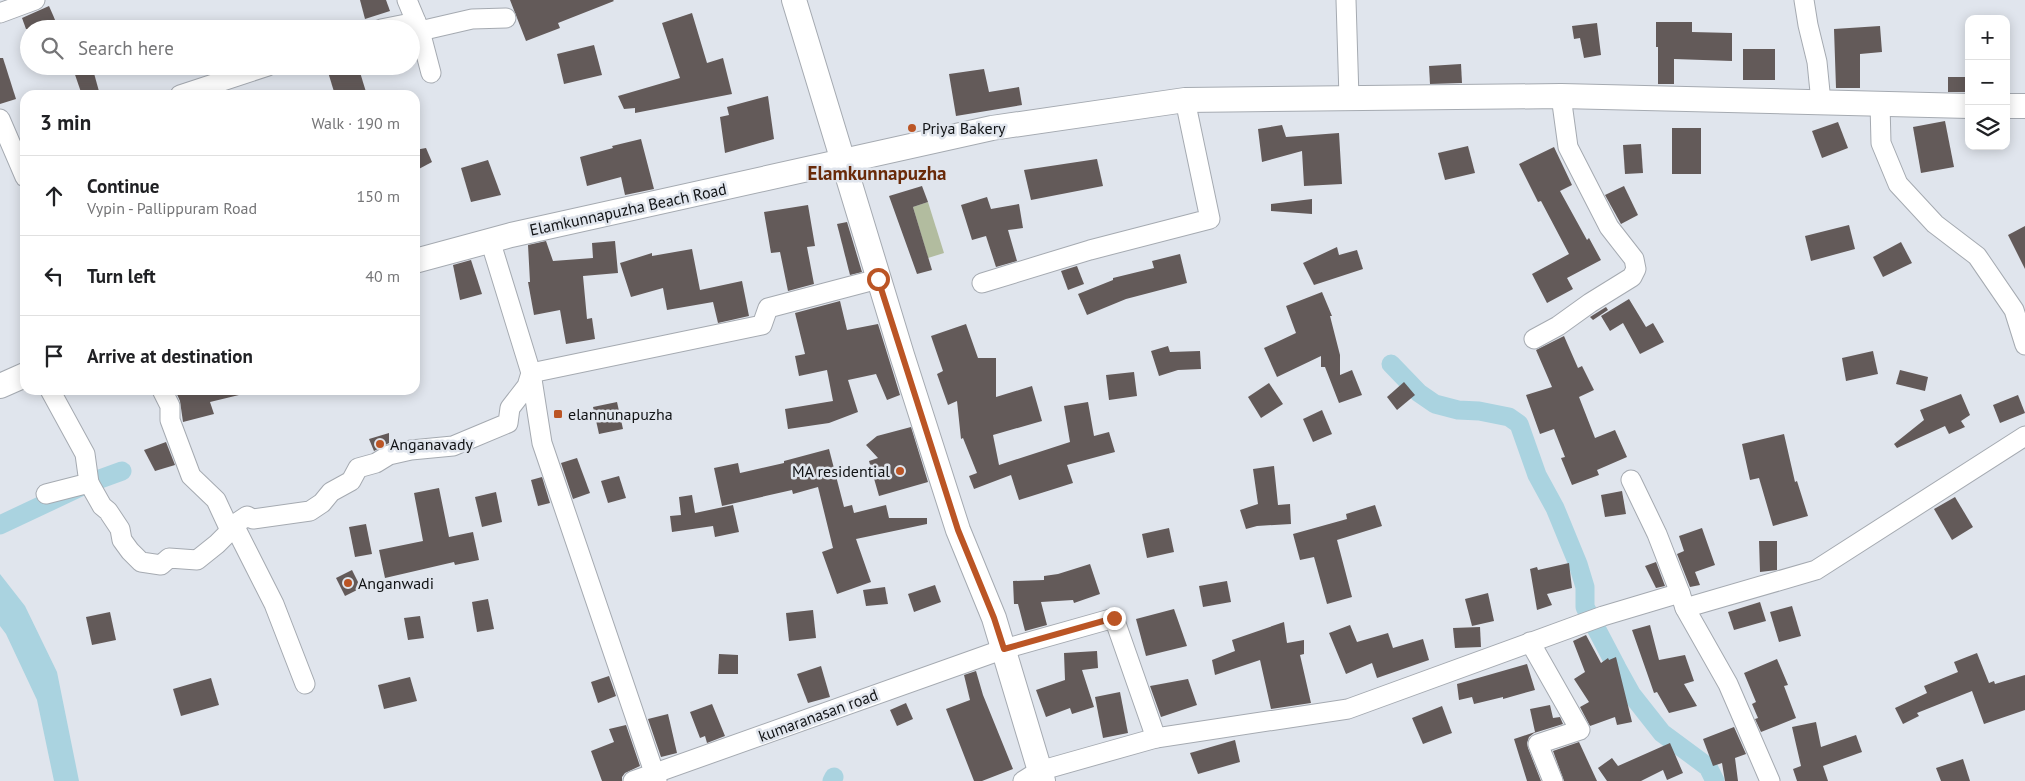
<!DOCTYPE html>
<meta charset="utf-8">
<style>
:root{--surface:#fff;--page:#f6f6f6;--text:#202124;--muted:#757577;--line:#e0e0e0}
body{margin:0;font-family:"PT Sans",sans-serif;background:var(--page);color:var(--text)}
.controls{position:absolute;right:15px;top:15px;display:grid;overflow:hidden;border-radius:10px;box-shadow:0 2px 12px #0003}
.controls button{width:45px;height:45px;display:grid;place-items:center;padding:0;border:0;border-bottom:1px solid var(--line);background:var(--surface);color:var(--text);font:25px sans-serif}
.stop{position:absolute;width:15px;height:15px;margin:-11px;border:4px solid #bb5525;border-radius:50%;background:#fff}
.stop.end{background:#bb5525;border-color:#fff;box-shadow:0 1px 5px #0008}
.list{margin:0;padding:0;list-style:none}
h2{display:flex;justify-content:space-between;align-items:center;height:65px;margin:0;padding:0 20px;font-size:21px}
h2 small{font-size:16px;font-weight:400;color:var(--muted)}
.list li{display:grid;grid-template-columns:32px 1fr auto;gap:15px;align-items:center;box-sizing:border-box;height:80px;padding:0 20px;border-top:1px solid var(--line)}
.list b{display:block;font-size:19px;white-space:nowrap}
.list p{margin:0;font-size:16px;white-space:nowrap;color:var(--muted)}
.list em{font-size:16px;font-style:normal;color:var(--muted)}
.icon{flex:none;width:28px;height:28px;fill:none;stroke:currentColor;stroke-width:2;stroke-linecap:round;stroke-linejoin:round}
.map{position:relative;flex:none;width:2025px;height:781px;overflow:hidden}
.search{position:absolute;background:var(--surface);box-shadow:0 2px 12px #0003;left:20px;top:20px;width:400px;height:55px;display:flex;align-items:center;gap:12px;box-sizing:border-box;padding:0 18px;border-radius:28px;color:var(--muted);font-size:19px}
.panel{position:absolute;background:var(--surface);box-shadow:0 2px 12px #0003;left:20px;top:90px;width:400px;height:305px;border-radius:15px}
.map>svg:first-child{display:block}
.green{fill:#b2bc9f}
.water{fill:#aad3e0}
.lines{fill:none;stroke-linecap:round;stroke-linejoin:round}
.canal{stroke:#aad3e0;stroke-width:19}
.building{fill:#635a59}
.minor-casing{stroke:#a5aab1;stroke-width:21}
.major-casing{stroke:#a5aab1;stroke-width:26}
.minor{stroke:#fff;stroke-width:19}
.major{stroke:#fff;stroke-width:24}
.route{stroke:#bb5525;stroke-width:6}
.poi-dot{fill:#bb5525;stroke:#e0e5ed;stroke-width:2}
.labels{text-anchor:middle;dominant-baseline:central;stroke-width:5;stroke-linejoin:round;paint-order:stroke}
.poi-label{font-size:16px;fill:#111315;stroke:#e0e5ed;text-anchor:start}
.street-label{font-size:16px;fill:#111315;stroke:#e0e5ed}
.quarter-label{font-size:19px;font-weight:bold;fill:#692a09;stroke:#e0e5ed}
</style>
<div class="map">
<svg width="2025" height="781" viewBox="0 0 2025 781">
<rect width="100%" height="100%" fill="#e0e5ed"/>
<polygon class="green" points="928,202 944,253 928,258 913,207"/>
<polygon class="water" points="0,574 25,606 57,672 79,781 54,781 37,700 6,634 0,626"/>
<g class="lines">
<g class="canal">
<polyline points="1391,364 1419,393 1435,404 1458,410 1479,411 1509,417 1519,424 1537,475 1555,508 1578,564 1585,587 1585,607 1617,668 1632,695 1662,733 1708,767 1715,781"/>
<polyline points="0,525 89,483 122,471"/>
<polyline points="832,781 834,777"/>
</g>
</g>
<g class="building">
<polygon points="360,0 386,0 390,11 365,19"/>
<polygon points="510,0 613,0 614,1 558,23 560,28 526,41"/>
<polygon points="49,6 59,29 26,29 22,18"/>
<polygon points="692,13 707,63 723,58 732,94 635,113 635,108 624,109 618,96 680,78 662,23"/>
<polygon points="1656,22 1692,22 1692,32 1732,33 1732,61 1674,59 1674,84 1658,84 1658,47 1656,47"/>
<polygon points="1597,23 1601,55 1584,58 1580,38 1574,39 1572,26"/>
<polygon points="1880,26 1882,52 1860,54 1860,88 1836,88 1834,29"/>
<polygon points="594,45 602,75 564,84 557,54"/>
<rect x="1743" y="49" width="32" height="31"/>
<polygon points="0,58 3,58 16,99 0,104"/>
<polygon points="1461,64 1462,83 1430,84 1429,66"/>
<polygon points="72,66 92,66 100,95 82,95"/>
<polygon points="348,66 358,66 367,95 335,95 328,72"/>
<polygon points="984,69 989,92 1019,87 1022,105 956,116 949,74"/>
<rect x="1948" y="77" width="21" height="15"/>
<polygon points="768,96 774,139 725,153 720,117 729,115 727,107"/>
<polygon points="1945,121 1954,167 1921,173 1913,127"/>
<polygon points="1838,122 1848,148 1822,158 1812,131"/>
<polygon points="1282,125 1286,137 1339,133 1342,184 1304,186 1302,151 1262,162 1258,129"/>
<rect x="1672" y="128" width="29" height="46"/>
<polygon points="641,139 654,189 625,195 621,177 587,186 580,157 613,148 612,146"/>
<polygon points="1641,144 1643,173 1625,174 1623,145"/>
<polygon points="1468,146 1475,173 1445,180 1438,153"/>
<polygon points="1554,147 1572,185 1560,191 1587,240 1589,238 1601,260 1567,278 1573,289 1547,303 1532,274 1569,254 1541,201 1538,202 1519,164"/>
<polygon points="426,148 432,162 415,171 415,150"/>
<polygon points="1097,159 1103,186 1031,200 1024,170"/>
<polygon points="488,160 501,195 471,202 461,168"/>
<polygon points="922,186 928,202 913,207 932,270 917,274 889,196"/>
<polygon points="1624,186 1638,215 1621,224 1605,195"/>
<polygon points="987,197 991,209 1019,204 1023,228 1008,230 1017,261 996,267 986,236 972,240 961,205"/>
<polygon points="1312,199 1312,214 1271,211 1271,204"/>
<polygon points="808,205 815,246 807,247 814,284 788,291 780,252 771,253 764,212"/>
<polygon points="847,222 862,272 850,275 837,224"/>
<polygon points="1849,225 1855,249 1811,261 1805,236"/>
<polygon points="2025,226 2025,269 2008,235"/>
<polygon points="546,241 553,261 593,258 592,243 615,241 618,273 583,276 587,319 592,318 595,339 566,344 560,310 534,315 528,282 530,282 528,245"/>
<polygon points="1901,242 1912,263 1883,277 1873,257"/>
<polygon points="1337,247 1339,255 1357,250 1363,269 1314,285 1303,263"/>
<polygon points="692,249 700,290 742,281 749,316 718,323 713,302 667,310 663,288 631,297 620,263 652,253 652,256"/>
<polygon points="1180,254 1187,283 1126,299 1087,315 1078,294 1113,280 1113,278 1154,268 1152,261"/>
<polygon points="471,260 482,294 460,300 453,265"/>
<polygon points="1077,266 1084,284 1068,290 1061,271"/>
<polygon points="1322,292 1332,316 1330,316 1340,355 1340,375 1352,370 1362,395 1339,403 1325,367 1321,367 1321,356 1277,377 1264,348 1296,333 1286,306"/>
<polygon points="1629,299 1646,327 1653,323 1664,342 1640,354 1623,323 1610,331 1601,316"/>
<polygon points="840,301 847,330 878,324 900,395 887,400 876,374 848,380 858,412 829,423 788,429 785,409 833,401 827,370 799,376 795,356 805,354 795,313"/>
<polygon points="1606,307 1608,310 1593,320 1590,317"/>
<polygon points="966,324 978,358 996,358 996,397 1032,386 1042,421 993,435 999,465 1070,442 1064,406 1088,402 1094,436 1109,432 1115,452 1067,465 1073,483 1019,500 1011,475 974,489 969,476 977,473 963,438 961,439 957,401 948,405 937,374 943,371 931,336"/>
<polygon points="1564,336 1578,368 1582,366 1594,390 1579,397 1595,438 1615,430 1627,457 1597,470 1599,475 1572,485 1561,458 1565,457 1554,429 1540,434 1526,395 1552,387 1536,350"/>
<polygon points="1168,346 1170,352 1200,351 1201,369 1178,370 1159,376 1151,351"/>
<polygon points="1873,351 1878,374 1846,381 1842,358"/>
<polygon points="1900,370 1928,377 1925,391 1896,384"/>
<polygon points="1134,372 1137,396 1109,400 1106,375"/>
<polygon points="1404,382 1415,395 1397,410 1387,397"/>
<polygon points="1269,383 1283,404 1261,418 1248,397"/>
<polygon points="175,390 238,390 239,395 210,402 214,414 183,422 180,401"/>
<polygon points="1961,394 1970,415 1961,421 1965,427 1949,434 1945,426 1897,448 1894,444 1924,420 1920,410"/>
<polygon points="2018,395 2025,413 2000,423 1993,405"/>
<polygon points="617,402 623,429 599,434 593,407"/>
<polygon points="1322,410 1332,434 1313,442 1303,419"/>
<polygon points="911,427 928,482 879,496 869,461 878,458 866,445 877,436"/>
<polygon points="389,433 389,443 374,451 369,439"/>
<polygon points="1784,434 1795,482 1797,481 1808,516 1773,526 1759,478 1750,480 1742,444"/>
<polygon points="166,442 175,465 155,471 144,450"/>
<polygon points="829,449 844,507 852,505 854,513 886,505 889,518 927,518 927,524 856,539 871,582 837,594 822,552 833,548 818,487 793,494 792,490 722,506 714,468 738,463 740,473 784,463 784,461"/>
<polygon points="577,458 590,493 573,499 561,463"/>
<polygon points="1274,466 1278,505 1290,504 1291,524 1257,526 1246,529 1240,510 1258,504 1253,469"/>
<polygon points="619,476 626,498 608,503 601,481"/>
<polygon points="542,477 550,503 538,506 531,480"/>
<polygon points="439,488 449,537 473,532 479,560 455,565 454,562 385,578 379,550 423,541 414,493"/>
<polygon points="1622,491 1626,514 1605,517 1601,495"/>
<polygon points="496,492 502,522 482,527 475,497"/>
<polygon points="692,495 695,513 733,505 739,532 715,537 713,526 672,532 670,516 681,515 679,497"/>
<polygon points="1955,497 1973,527 1952,540 1934,509"/>
<polygon points="1375,505 1382,526 1337,540 1352,597 1327,604 1314,557 1300,560 1293,534 1347,519 1346,514"/>
<polygon points="366,524 372,554 355,557 349,527"/>
<polygon points="1169,528 1174,552 1147,558 1142,534"/>
<polygon points="1702,528 1715,565 1695,572 1700,585 1690,587 1677,554 1684,551 1679,536"/>
<polygon points="1759,541 1777,541 1777,570 1760,572"/>
<polygon points="1656,562 1665,586 1656,588 1645,566"/>
<polygon points="1569,563 1572,588 1547,594 1552,605 1537,610 1530,569 1537,567 1538,570"/>
<polygon points="1090,564 1100,594 1074,603 1073,600 1041,602 1047,625 1025,631 1018,604 1014,604 1013,581 1044,580 1044,576 1058,574"/>
<polygon points="352,570 361,588 345,596 336,578"/>
<polygon points="1227,581 1231,602 1203,607 1199,586"/>
<polygon points="935,585 941,602 914,612 908,594"/>
<polygon points="885,587 888,604 866,606 863,590"/>
<polygon points="1488,593 1494,621 1472,626 1465,599"/>
<polygon points="488,599 494,629 477,632 472,602"/>
<polygon points="1760,602 1766,621 1734,630 1728,612"/>
<polygon points="1792,606 1801,636 1779,642 1770,612"/>
<polygon points="1174,609 1187,646 1146,656 1136,619"/>
<polygon points="813,610 816,638 789,641 786,613"/>
<polygon points="110,612 116,640 92,645 86,617"/>
<polygon points="420,616 424,638 408,640 404,618"/>
<polygon points="1284,622 1287,643 1304,640 1304,654 1300,655 1311,703 1271,709 1260,660 1215,675 1212,660 1235,651 1232,640"/>
<polygon points="1350,625 1357,642 1388,633 1393,648 1423,639 1429,660 1377,678 1372,663 1346,674 1329,633"/>
<polygon points="1650,625 1659,660 1685,655 1694,681 1684,684 1697,706 1669,713 1657,692 1654,693 1632,630"/>
<polygon points="1480,627 1481,647 1455,648 1453,628"/>
<polygon points="1586,635 1601,663 1608,658 1609,660 1616,657 1632,722 1617,725 1615,717 1590,726 1580,707 1589,702 1574,679 1585,672 1573,641"/>
<polygon points="1097,651 1098,668 1082,670 1094,707 1072,714 1070,708 1046,717 1036,690 1065,680 1064,653"/>
<polygon points="1977,653 1989,683 1994,681 1995,684 2025,675 2025,710 1984,724 1972,691 1917,713 1919,716 1903,724 1895,708 1927,693 1924,686 1958,672 1954,662"/>
<polygon points="719,654 738,655 738,674 718,674"/>
<polygon points="1777,659 1788,685 1784,686 1796,718 1761,732 1755,719 1758,718 1752,704 1756,702 1744,673"/>
<polygon points="1527,664 1535,690 1503,699 1503,697 1474,704 1472,697 1459,700 1457,684"/>
<polygon points="821,666 830,697 808,703 797,674"/>
<polygon points="976,671 983,695 1013,769 982,781 974,781 946,709 970,700 964,675"/>
<polygon points="609,676 616,696 598,703 591,682"/>
<polygon points="410,677 417,701 384,709 378,685"/>
<polygon points="211,678 219,705 181,716 173,689"/>
<polygon points="1188,679 1197,705 1161,717 1150,686"/>
<polygon points="1120,692 1128,733 1103,738 1095,697"/>
<polygon points="906,703 913,719 897,726 890,710"/>
<polygon points="712,704 725,736 707,743 705,736 700,738 690,712"/>
<polygon points="1550,705 1553,718 1560,717 1563,724 1534,733 1529,737 1527,743 1528,748 1541,781 1527,781 1514,739 1535,732 1530,709"/>
<polygon points="1442,706 1452,733 1423,744 1412,718"/>
<polygon points="668,714 677,753 661,757 648,719"/>
<polygon points="1816,722 1821,747 1856,735 1862,752 1823,766 1828,781 1797,781 1793,769 1801,766 1792,727"/>
<polygon points="626,725 640,766 625,773 622,777 622,781 602,781 591,751 614,742 609,729"/>
<polygon points="1734,727 1746,754 1735,758 1738,781 1725,781 1722,763 1713,766 1703,739"/>
<polygon points="1235,740 1240,762 1198,774 1190,753"/>
<polygon points="1579,742 1597,781 1564,781 1553,751"/>
<polygon points="1670,743 1683,773 1667,780 1663,770 1641,781 1607,781 1598,768 1612,758 1618,766"/>
<polygon points="1963,759 1970,781 1941,781 1936,768"/>
</g>
<g class="lines">
<defs>
<g id="minor">
<polyline points="407,0 420,31 431,73"/>
<polyline points="1346,0 1349,98"/>
<polyline points="1804,0 1808,25 1817,62 1821,102"/>
<polyline points="0,13 35,0"/>
<polyline points="381,29 416,22"/>
<polyline points="420,31 472,19 506,18"/>
<polyline points="180,95 268,66"/>
<polyline points="1880,104 1881,143 1898,184 1935,224 1977,256 2014,310 2025,345"/>
<polyline points="0,119 25,177"/>
<polyline points="490,240 531,373 542,443 657,781"/>
<polyline points="982,283 1090,250 1210,219 1185,100"/>
<polyline points="1534,339 1558,326 1590,303 1632,277 1636,269 1634,259 1609,227 1568,147 1561,96"/>
<polyline points="162,390 170,406 170,420 191,476 216,500 229,528"/>
<polyline points="1631,480 1657,534 1680,593"/>
<polyline points="89,483 102,506 108,511 120,529 122,540 130,551 141,562 161,565 169,558 197,560 217,544 227,534 229,528 247,516 253,519 310,511 322,503 331,492 351,481 358,468 376,463 389,455 411,450 453,446 508,423 510,408 527,386 531,373 762,325 768,308 878,279"/>
<polyline points="46,494 89,483 85,454 50,390"/>
<polyline points="234,525 274,604 305,684"/>
<polyline points="1530,642 1580,730 1538,744 1553,781"/>
<polyline points="633,781 1004,649 1114,618 1156,738 1348,709 1603,616 1680,593 1685,608"/>
<polyline points="1023,781 1039,771 1156,738"/>
<polyline points="1770,781 1728,684 1685,608 1816,570 2025,436"/>
</g>
<g id="major">
<polyline points="794,0 902,355 958,530 994,618 1043,781"/>
<polyline points="2006,106 2025,106"/>
<polyline points="415,261 511,235 992,128 1185,100 1561,96 1969,106"/>
<polyline points="0,386 25,375"/>
</g>
</defs>
<use href="#minor" class="minor-casing"/>
<use href="#major" class="major-casing"/>
<use href="#minor" class="minor"/>
<use href="#major" class="major"/>
</g>
<g class="lines">
<polyline class="route" points="878,279 958,530 994,618 1004,649 1114,618"/>
</g>
<g class="poi-dot">
<circle cx="912" cy="128" r="5"/>
<rect x="553" y="409" width="10" height="10" rx="2.5"/>
<circle cx="380" cy="444" r="5"/>
<circle cx="900" cy="471" r="5"/>
<circle cx="348" cy="583" r="5"/>
</g>
<g class="labels">
<g class="poi-label">
<text x="922" y="128">Priya Bakery</text>
<text x="568" y="414">elannunapuzha</text>
<text x="390" y="444">Anganavady</text>
<text x="890" y="471" text-anchor="end">MA residential</text>
<text x="358" y="583">Anganwadi</text>
</g>
<g class="street-label">
<text transform="translate(628 209) rotate(-12)">Elamkunnapuzha Beach Road</text>
<text transform="translate(818 715) rotate(-20)">kumaranasan road</text>
</g>
<g class="quarter-label">
<text x="877" y="173">Elamkunnapuzha</text>
</g>
</g>
</svg>
<div class="controls">
<button>+</button>
<button>−</button>
<button><svg class="icon" aria-label="layers" viewBox="0 0 24 24"><path d="M12 4l9 5-9 5-9-5zM3 14l9 5 9-5"/></svg></button>
</div>
<div class="stop" style="left:878px;top:279px"></div>
<div class="stop end" style="left:1114px;top:618px"></div>
<div class="search"><svg class="icon" aria-label="search" viewBox="0 0 24 24"><circle cx="10" cy="10" r="6"/><path d="M15 15l6 6"/></svg>Search here</div>
<section class="panel">
<h2>3 min<small>Walk · 190 m</small></h2>
<ul class="list">
<li><svg class="icon" aria-label="ahead" viewBox="0 0 24 24"><path d="M12 20V5M6 11l6-6 6 6"/></svg><div><b>Continue</b><p>Vypin - Pallippuram Road</p></div><em>150 m</em></li>
<li><svg class="icon" aria-label="left" viewBox="0 0 24 24"><path d="M17 20v-9H6M10 6l-5 5 5 5"/></svg><div><b>Turn left</b></div><em>40 m</em></li>
<li><svg class="icon" aria-label="arrive" viewBox="0 0 24 24"><path d="M6 21V4h12l-3 4 3 4H6"/></svg><div><b>Arrive at destination</b></div></li>
</ul>
</section>
</div>
